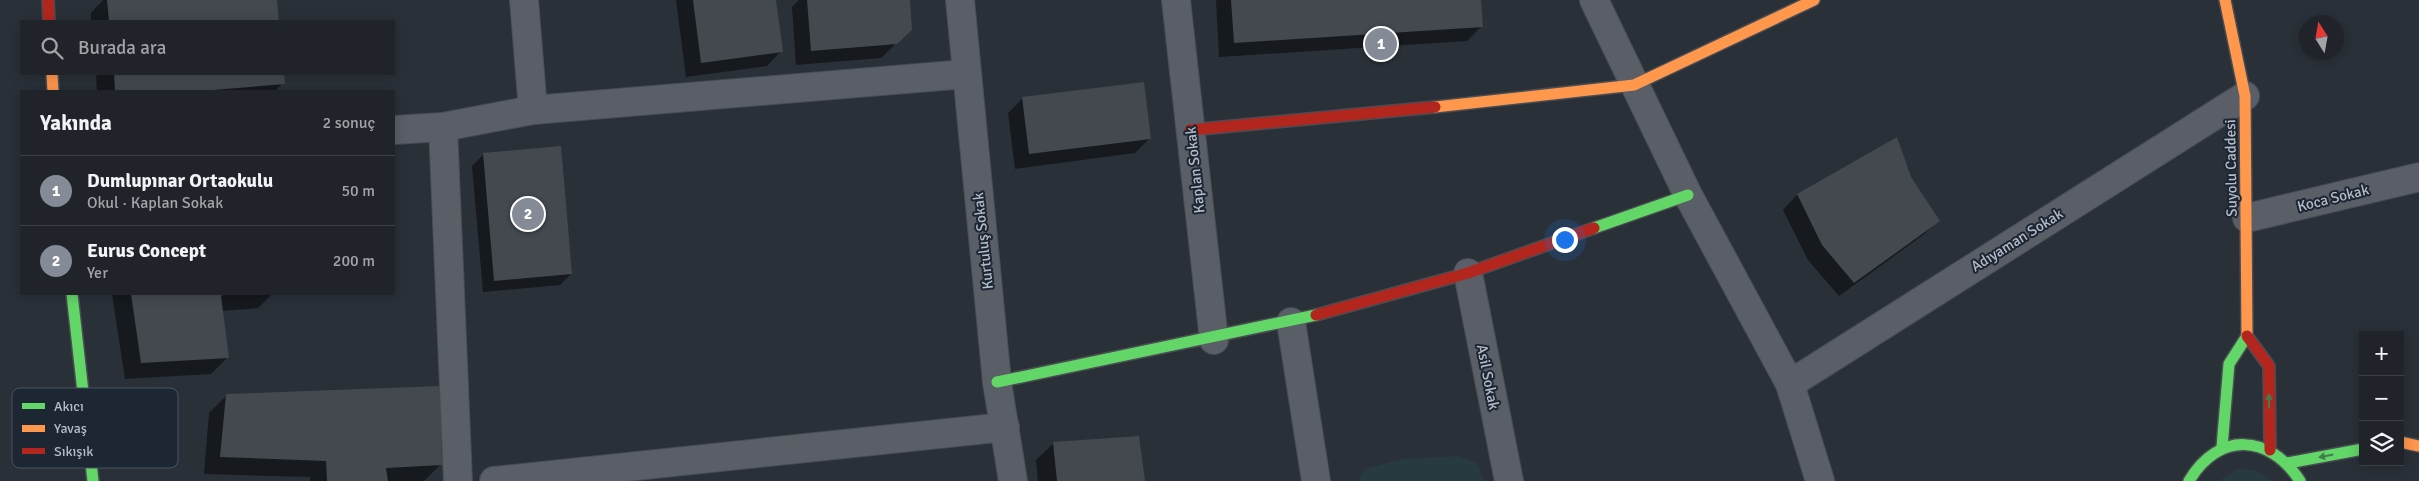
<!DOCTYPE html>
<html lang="tr">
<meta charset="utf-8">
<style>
:root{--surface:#20242a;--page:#282c32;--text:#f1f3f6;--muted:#a2a4a8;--line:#3d4147;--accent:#848b96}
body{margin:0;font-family:Signika,sans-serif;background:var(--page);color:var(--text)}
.controls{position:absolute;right:15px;bottom:15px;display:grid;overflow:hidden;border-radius:0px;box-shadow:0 2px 12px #0003}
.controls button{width:45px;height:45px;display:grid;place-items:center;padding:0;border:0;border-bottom:1px solid var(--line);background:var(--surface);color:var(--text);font:25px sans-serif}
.compass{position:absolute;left:2299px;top:15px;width:45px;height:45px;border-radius:50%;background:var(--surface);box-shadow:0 2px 12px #0003;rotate:349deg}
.you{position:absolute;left:1564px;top:239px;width:18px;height:18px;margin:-12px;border:4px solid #fff;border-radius:50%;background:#1a73e8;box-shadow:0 0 0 8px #1a73e833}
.badge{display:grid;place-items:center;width:32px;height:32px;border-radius:50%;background:var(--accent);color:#fff;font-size:16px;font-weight:700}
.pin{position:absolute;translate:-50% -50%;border:2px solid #fff;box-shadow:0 1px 5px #0006}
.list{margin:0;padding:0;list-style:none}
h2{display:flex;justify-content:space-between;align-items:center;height:65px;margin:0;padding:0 20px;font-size:21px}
h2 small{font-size:16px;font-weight:400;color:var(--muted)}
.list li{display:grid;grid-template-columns:32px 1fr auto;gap:15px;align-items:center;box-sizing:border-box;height:70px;padding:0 20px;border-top:1px solid var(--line)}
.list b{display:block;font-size:19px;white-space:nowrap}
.list p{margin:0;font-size:16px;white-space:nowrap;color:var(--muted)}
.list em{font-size:16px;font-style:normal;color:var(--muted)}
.icon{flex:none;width:28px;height:28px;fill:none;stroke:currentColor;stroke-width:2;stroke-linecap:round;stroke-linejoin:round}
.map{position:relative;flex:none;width:2419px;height:481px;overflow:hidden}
.search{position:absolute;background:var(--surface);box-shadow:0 2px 12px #0003;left:20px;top:20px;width:375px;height:55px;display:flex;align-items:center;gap:12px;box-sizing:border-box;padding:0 18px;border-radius:0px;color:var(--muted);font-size:19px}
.panel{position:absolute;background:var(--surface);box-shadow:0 2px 12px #0003;left:20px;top:90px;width:375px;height:205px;border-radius:0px}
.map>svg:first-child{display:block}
.green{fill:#273a3e}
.shadow{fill:#0007}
.building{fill:#444950}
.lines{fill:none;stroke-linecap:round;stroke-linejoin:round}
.street-casing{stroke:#484c53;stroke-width:30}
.fast-casing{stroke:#484c53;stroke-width:14}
.slow-casing{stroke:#484c53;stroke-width:14}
.jam-casing{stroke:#484c53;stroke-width:14}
.street{stroke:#5a5e66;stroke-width:28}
.fast{stroke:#63d668;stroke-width:11}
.slow{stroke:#ff974d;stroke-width:11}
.jam{stroke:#b3261e;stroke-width:11}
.oneway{fill:#407e4e}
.labels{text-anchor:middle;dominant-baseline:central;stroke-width:4;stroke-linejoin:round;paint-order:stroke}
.street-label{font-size:15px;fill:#b4bcc9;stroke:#1d2633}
.key{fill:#1d2633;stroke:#4a5360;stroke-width:1}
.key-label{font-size:14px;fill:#b4bcc9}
</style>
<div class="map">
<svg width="2419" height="481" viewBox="0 0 2419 481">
<rect width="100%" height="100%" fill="#2a3038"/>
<g class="green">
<polygon points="1459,456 1477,463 1484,481 1358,481 1365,469 1403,459"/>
<polygon points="2247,469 2258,471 2272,481 2219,481 2235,470"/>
</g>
<g class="shadow">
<polygon points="103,0 276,0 278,21 91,21 91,13"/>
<polygon points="676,0 775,0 781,51 767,66 686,77"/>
<polygon points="799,0 908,0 911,29 881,58 796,65 792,7"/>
<polygon points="1216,0 1480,0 1482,26 1467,41 1219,57"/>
<polygon points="96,74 282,74 283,83 275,91 97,91"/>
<polygon points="1023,98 1150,138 1135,153 1015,169 1008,113"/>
<polygon points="1897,139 1910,177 1938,221 1923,235 1839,296 1808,260 1783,210 1797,195"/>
<polygon points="483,155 571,274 560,285 483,292 472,166"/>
<polygon points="112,294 272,294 258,308 222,311 228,357 211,374 125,379"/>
<polygon points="226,396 440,465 424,481 310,481 310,477 204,474 209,413"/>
<polygon points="1053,444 1144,481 1038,481 1036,460"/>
</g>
<g class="building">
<polygon points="107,0 277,0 279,21 109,21"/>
<polygon points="693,0 776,0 783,52 701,63"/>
<polygon points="807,0 910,0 912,30 897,44 811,51"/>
<polygon points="1231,0 1481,0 1483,27 1234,43"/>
<polygon points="114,74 284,74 285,84 201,91 115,91"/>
<polygon points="1144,82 1151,139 1029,154 1022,97"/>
<polygon points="1897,137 1911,177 1940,221 1854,283 1822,245 1797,194"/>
<polygon points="561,146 572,274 494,281 483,153"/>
<polygon points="131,294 225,294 221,296 229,358 141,363"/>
<polygon points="440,386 442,465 386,468 388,481 327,481 326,461 220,457 226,394"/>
<polygon points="1139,436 1145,481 1057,481 1053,442"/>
</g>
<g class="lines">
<defs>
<g id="street">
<polyline points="524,0 533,110"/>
<polyline points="960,0 997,382 1013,481"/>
<polyline points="1176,0 1214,340"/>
<polyline points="1594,0 1688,195 1790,384 1820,481"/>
<polyline points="443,127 458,481"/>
<polyline points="394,130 443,127 533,110 966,74"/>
<polyline points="2247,218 2419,177"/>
<polyline points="1468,273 1509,481"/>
<polyline points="1291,322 1316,481"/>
<polyline points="1790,384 2245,96"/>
<polyline points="494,481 1005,427"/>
</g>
<g id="fast">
<polyline points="1594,228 1688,195"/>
<polyline points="72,294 93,481"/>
<polyline points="997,382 1316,315"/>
<polyline points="2222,447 2229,364 2247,336"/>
<polyline points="2288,463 2363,449"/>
<path d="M2189,481C2218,431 2270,434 2300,481"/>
</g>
<g id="slow">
<polyline points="2225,0 2245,96 2247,336"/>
<polyline points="52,74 53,91"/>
<polyline points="1435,107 1634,85 1814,0"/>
<polyline points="2400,442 2419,446"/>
</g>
<g id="jam">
<polyline points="48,0 49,21"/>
<polyline points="1190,130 1435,107"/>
<polyline points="1316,315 1468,273 1594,228"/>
<polyline points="2247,336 2269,366 2270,450"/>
</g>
</defs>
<use href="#street" class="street-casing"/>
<use href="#fast" class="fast-casing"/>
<use href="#slow" class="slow-casing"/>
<use href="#jam" class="jam-casing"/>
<use href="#street" class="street"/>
<use href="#fast" class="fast"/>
<use href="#slow" class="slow"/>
<use href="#jam" class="jam"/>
</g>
<defs><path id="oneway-solid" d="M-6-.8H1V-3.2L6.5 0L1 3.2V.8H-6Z" transform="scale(1.25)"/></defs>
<g class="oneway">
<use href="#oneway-solid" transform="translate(2269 401) rotate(-91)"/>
<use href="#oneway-solid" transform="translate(2326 456) rotate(169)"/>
</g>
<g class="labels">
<g class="street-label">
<text transform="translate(2231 168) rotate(-91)">Suyolu Caddesi</text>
<text transform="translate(1195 170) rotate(-96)">Kaplan Sokak</text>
<text transform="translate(2333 198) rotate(-14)">Koca Sokak</text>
<text transform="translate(2017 240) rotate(-32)">Adıyaman Sokak</text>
<text transform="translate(983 241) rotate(-96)">Kurtuluş Sokak</text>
<text transform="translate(1488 377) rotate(79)">Asil Sokak</text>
</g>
</g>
<rect x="12" y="388" width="166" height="80" rx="8" class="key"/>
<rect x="22" y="403" width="23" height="6" fill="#63d668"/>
<rect x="22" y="425" width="23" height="7" fill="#ff974d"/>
<rect x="22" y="448" width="23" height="6" fill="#b3261e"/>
<g class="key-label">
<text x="54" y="411">Akıcı</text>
<text x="54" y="433">Yavaş</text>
<text x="54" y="456">Sıkışık</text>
</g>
</svg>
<div class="controls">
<button>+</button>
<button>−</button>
<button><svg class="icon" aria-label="layers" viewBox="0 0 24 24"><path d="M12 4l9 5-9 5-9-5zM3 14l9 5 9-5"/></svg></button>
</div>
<svg class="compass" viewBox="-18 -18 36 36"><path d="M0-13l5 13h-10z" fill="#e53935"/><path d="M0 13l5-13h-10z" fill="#a2a4a8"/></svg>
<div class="you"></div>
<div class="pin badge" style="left:1381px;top:44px">1</div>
<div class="pin badge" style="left:528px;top:214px">2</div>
<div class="search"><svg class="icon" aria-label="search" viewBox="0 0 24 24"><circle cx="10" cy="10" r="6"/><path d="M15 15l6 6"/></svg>Burada ara</div>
<section class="panel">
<h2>Yakında<small>2 sonuç</small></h2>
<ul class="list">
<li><span class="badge">1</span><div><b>Dumlupınar Ortaokulu</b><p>Okul · Kaplan Sokak</p></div><em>50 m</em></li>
<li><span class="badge">2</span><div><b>Eurus Concept</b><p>Yer</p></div><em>200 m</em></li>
</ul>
</section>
</div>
